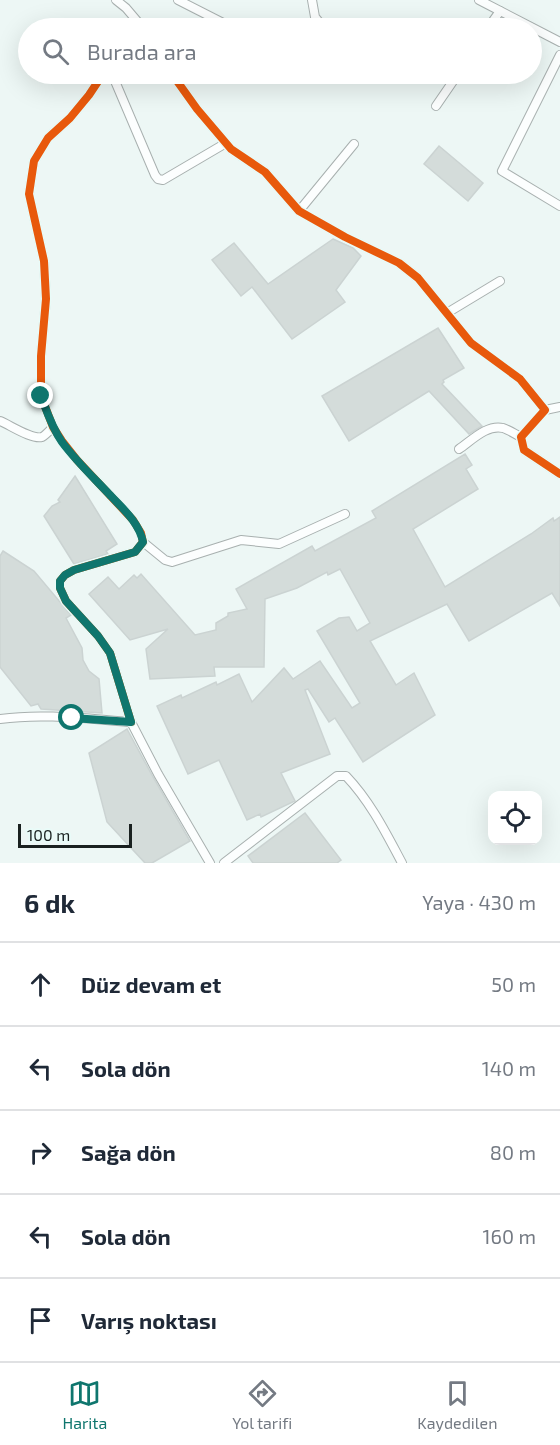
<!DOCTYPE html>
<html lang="tr">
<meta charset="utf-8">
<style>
:root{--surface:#fff;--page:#f2f2f3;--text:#1f2937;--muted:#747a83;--line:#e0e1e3;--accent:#0f766e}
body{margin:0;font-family:"Exo 2",sans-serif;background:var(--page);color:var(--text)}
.controls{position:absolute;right:18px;bottom:18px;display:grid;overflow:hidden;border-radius:12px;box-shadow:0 6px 24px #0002}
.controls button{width:54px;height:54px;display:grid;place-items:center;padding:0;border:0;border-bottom:2px solid var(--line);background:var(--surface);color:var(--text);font:30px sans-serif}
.scale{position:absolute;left:18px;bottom:15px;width:114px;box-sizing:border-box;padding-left:6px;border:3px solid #1a2120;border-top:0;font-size:16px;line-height:21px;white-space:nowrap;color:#1a2120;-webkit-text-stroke:4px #e9fbf8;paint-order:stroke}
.stop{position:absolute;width:18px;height:18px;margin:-14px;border:4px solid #0f766e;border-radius:50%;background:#fff}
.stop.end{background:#0f766e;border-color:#fff;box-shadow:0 2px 6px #0008}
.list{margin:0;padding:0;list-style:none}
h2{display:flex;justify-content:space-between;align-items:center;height:78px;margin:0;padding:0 24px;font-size:26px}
h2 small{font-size:20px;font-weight:400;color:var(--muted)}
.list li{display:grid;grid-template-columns:39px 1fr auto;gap:18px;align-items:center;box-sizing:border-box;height:84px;padding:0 24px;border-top:2px solid var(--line)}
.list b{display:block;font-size:22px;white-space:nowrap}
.list em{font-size:20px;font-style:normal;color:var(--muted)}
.icon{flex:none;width:33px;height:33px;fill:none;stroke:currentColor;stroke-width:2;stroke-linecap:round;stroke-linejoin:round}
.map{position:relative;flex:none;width:560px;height:863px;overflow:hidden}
.search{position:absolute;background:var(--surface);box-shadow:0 6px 24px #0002;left:18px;right:18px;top:18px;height:66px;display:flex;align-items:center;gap:15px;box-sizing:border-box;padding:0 21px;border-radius:33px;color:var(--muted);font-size:22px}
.sheet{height:498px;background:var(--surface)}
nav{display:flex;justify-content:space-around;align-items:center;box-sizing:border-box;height:84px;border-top:2px solid var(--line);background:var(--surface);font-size:16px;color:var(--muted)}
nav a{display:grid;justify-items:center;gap:3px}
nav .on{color:var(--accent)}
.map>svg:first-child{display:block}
.building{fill:#d4dcda;stroke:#cbd3d2;stroke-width:1.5}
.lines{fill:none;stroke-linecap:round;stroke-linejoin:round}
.minor-casing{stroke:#a8b0af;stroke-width:10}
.minor{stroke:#fcfefe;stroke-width:8}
.cycleway-casing{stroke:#e9fbf8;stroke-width:11}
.cycleway{stroke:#e8590c;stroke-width:8}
.route{stroke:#0f766e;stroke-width:8}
</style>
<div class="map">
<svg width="560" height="863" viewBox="0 0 560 863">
<rect width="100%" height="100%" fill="#edf7f5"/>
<g class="building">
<polygon points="439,146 483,183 468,201 424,164"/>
<polygon points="333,239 353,248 361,256 336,290 345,302 292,339 252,287 241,296 212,260 234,243 268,284"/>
<polygon points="438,328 464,368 443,380 444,382 442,384 482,426 469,434 429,391 349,441 322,396"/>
<polygon points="465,454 472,465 466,469 478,489 413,529 445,587 531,534 553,518 554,521 560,517 560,606 552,593 469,641 447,604 370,641 396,685 414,673 435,715 363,762 335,718 329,722 308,689 305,690 330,754 281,773 295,801 261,817 260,814 247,820 219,760 188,774 157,706 181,695 182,698 216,682 217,685 239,674 252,702 284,668 293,679 320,661 352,708 360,703 317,631 339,618 349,617 357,631 370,623 340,569 328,575 327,572 297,588 265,599 264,667 214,667 215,676 150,679 146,649 168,629 130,640 89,594 108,577 119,589 134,575 137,578 141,574 195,635 216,630 216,623 228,616 228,613 247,609 236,589 312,546 315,551 376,518 372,511"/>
<polygon points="75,476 117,544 106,551 108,554 74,564 44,516 52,506 60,502 58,500"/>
<polygon points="3,551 34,571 71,615 66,618 82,648 83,660 89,671 99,679 102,713 41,709 38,704 31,706 0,667 0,556"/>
<polygon points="127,729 153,777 190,841 152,863 145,863 107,822 89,753"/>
<polygon points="305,813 341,860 337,863 253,863 248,856"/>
</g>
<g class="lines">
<defs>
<g id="minor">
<polyline points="116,0 126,8 143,28"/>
<polyline points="178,0 233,28"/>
<polyline points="312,0 315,17 324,28"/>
<polyline points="479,0 560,42"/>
<polyline points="488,28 500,11"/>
<polyline points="560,55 502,171 560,206"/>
<polyline points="103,74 89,95 70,118 48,138 34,161 29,194 44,261 46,299 41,356 41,396 53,427 62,441 77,460 133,520 141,533 143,542 135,552 74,570 65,575 60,581 60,588 66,601 98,636 110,653 131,722"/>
<polyline points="112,74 155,175 158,179 163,180 226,143"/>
<polyline points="172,74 197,109 231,149 265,172 299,211 345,237 399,263 418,278 471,343 520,379 545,410 521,437 524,450 560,474"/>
<polyline points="436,106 458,74"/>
<polyline points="299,211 354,144"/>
<polyline points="447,313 500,281"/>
<polyline points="545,410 560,407"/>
<path d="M0,421C10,425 32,440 42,437C46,435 50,430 53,427"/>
<path d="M459,449C471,441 487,424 503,428C509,430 515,434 521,437"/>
<polyline points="143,542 165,560 172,562 241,540 279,544 345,514"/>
<path d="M0,719C43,713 88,719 131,722L158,774L210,863"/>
<path d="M224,863L337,776H346C370,801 386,833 402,863"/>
</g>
</defs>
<use href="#minor" class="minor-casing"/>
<use href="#minor" class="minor"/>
<defs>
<g id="cycleway">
<polyline points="103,74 89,95 70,118 48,138 34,161 29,194 44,261 46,299 41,356 41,396 53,427 62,441 77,460 133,520 141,533 143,542 135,552 74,570 65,575 60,581 60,588 66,601 98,636 110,653 131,722"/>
<polyline points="172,74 197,109 231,149 265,172 299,211 345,237 399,263 418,278 471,343 520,379 545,410 521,437 524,450 560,474"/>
</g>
</defs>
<use href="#cycleway" class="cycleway-casing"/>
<use href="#cycleway" class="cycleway"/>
</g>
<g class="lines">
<path class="route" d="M41,396C47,412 52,428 62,442C76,461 93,477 109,494C122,508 139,522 143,542L135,552L74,570L65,575L60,581V588L66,601L98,636L110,653L131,722L72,718"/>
</g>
</svg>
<div class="controls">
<button><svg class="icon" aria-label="locate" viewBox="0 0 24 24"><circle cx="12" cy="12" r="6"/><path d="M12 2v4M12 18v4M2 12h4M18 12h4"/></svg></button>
</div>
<div class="scale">100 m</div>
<div class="stop" style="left:72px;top:718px"></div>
<div class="stop end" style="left:41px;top:396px"></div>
<div class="search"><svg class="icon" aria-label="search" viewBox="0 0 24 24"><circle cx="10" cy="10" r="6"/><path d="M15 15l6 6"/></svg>Burada ara</div>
</div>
<section class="sheet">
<h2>6 dk<small>Yaya · 430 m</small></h2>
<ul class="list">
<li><svg class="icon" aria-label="ahead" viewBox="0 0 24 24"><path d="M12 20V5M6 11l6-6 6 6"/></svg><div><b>Düz devam et</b></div><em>50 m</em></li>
<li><svg class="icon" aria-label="left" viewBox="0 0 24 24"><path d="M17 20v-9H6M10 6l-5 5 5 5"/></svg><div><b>Sola dön</b></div><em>140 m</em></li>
<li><svg class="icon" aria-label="right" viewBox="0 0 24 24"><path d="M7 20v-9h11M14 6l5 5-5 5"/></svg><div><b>Sağa dön</b></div><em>80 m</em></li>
<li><svg class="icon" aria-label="left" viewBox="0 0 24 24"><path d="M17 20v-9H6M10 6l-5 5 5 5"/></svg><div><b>Sola dön</b></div><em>160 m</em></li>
<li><svg class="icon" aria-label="arrive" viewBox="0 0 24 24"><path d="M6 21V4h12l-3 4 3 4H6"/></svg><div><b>Varış noktası</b></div></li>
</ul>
</section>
<nav>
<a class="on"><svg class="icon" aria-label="map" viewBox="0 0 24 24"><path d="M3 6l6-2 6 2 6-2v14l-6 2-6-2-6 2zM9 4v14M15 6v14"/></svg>Harita</a>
<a><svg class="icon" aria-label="directions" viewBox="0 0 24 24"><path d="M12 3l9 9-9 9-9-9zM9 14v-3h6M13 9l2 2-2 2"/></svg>Yol tarifi</a>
<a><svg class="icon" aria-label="saved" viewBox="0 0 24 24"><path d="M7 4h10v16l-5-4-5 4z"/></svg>Kaydedilen</a>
</nav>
